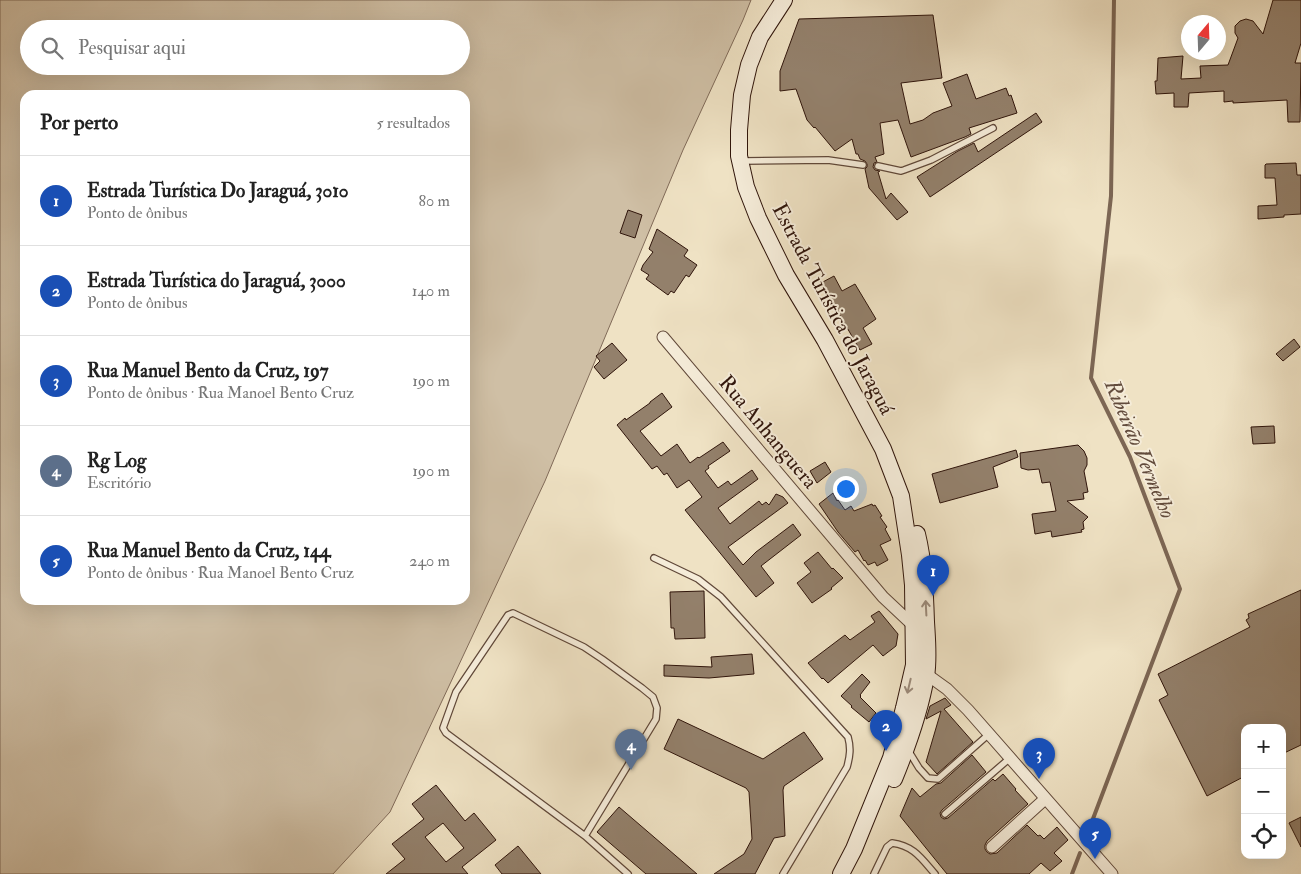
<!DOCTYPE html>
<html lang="pt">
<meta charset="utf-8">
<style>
:root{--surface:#fff;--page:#f6f6f6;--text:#222;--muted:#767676;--line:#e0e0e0;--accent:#8f2418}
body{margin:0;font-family:"IM FELL Double Pica",serif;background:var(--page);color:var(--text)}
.controls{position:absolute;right:15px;bottom:15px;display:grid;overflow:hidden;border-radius:10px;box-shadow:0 5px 20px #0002}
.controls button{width:45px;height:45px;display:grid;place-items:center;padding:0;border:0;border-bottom:1px solid var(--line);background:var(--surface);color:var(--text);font:25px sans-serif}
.compass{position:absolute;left:1181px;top:15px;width:45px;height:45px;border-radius:50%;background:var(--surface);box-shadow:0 5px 20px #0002;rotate:19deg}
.you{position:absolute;left:845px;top:488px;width:18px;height:18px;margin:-12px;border:4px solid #fff;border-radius:50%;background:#1a73e8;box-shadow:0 0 0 8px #1a73e833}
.badge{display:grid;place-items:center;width:32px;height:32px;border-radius:50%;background:var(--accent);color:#fff;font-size:16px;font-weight:700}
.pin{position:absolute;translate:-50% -41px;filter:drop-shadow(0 1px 2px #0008)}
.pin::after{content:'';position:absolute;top:26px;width:18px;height:15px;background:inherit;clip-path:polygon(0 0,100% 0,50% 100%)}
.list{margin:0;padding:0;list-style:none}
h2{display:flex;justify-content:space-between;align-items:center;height:65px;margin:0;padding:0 20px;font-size:21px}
h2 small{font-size:16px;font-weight:400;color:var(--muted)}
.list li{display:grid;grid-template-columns:32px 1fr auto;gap:15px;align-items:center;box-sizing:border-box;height:90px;padding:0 20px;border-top:1px solid var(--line)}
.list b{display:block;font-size:19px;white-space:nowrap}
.list p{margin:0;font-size:16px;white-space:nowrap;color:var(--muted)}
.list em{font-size:16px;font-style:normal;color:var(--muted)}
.icon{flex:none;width:28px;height:28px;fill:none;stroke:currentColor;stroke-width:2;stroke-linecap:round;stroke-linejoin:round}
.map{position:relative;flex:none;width:1301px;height:874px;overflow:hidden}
.search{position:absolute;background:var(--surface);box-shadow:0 5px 20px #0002;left:20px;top:20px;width:450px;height:55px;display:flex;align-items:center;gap:12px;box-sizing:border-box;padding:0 18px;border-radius:28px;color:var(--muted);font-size:19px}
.panel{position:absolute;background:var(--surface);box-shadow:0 5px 20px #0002;left:20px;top:90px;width:450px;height:515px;border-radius:15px}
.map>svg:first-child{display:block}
.green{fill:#cfbfa5;stroke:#806a58;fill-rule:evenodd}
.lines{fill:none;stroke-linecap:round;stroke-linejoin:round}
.stream{stroke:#7c6654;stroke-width:4}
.building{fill:#93806b;stroke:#30150b;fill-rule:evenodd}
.service-casing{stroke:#604839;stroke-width:8}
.minor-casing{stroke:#604839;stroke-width:13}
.secondary-casing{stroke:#30150b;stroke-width:18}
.service{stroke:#f5ecd9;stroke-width:5.5}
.minor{stroke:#f5ecd9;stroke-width:11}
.secondary{stroke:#f5ecd9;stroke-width:16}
.oneway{stroke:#9c8b7c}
.labels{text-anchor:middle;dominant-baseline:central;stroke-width:4;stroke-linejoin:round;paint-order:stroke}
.street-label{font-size:21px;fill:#30150b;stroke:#f5ecd9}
.water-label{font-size:22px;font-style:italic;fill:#624b3c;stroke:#f5ecd9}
</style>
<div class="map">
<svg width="1301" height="874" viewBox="0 0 1301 874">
<rect width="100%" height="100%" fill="#efe2c4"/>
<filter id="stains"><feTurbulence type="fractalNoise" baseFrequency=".004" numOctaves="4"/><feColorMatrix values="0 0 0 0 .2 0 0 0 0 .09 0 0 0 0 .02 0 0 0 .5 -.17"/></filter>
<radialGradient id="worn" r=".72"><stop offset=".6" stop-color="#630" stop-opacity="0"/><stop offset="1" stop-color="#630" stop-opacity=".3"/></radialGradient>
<path class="green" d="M0,0H751L743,20L683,150L545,481L390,812L333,874H0ZM29,29H461V66H29ZM25,95H465V600H25Z"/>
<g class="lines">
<g class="stream">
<polyline points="1088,832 1180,589 1130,457 1091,378 1111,196 1114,0"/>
<polyline points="1072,874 1080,853"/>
</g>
</g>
<g class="building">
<polygon points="1273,0 1301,0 1301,43 1295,63 1301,63 1300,122 1288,122 1287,100 1233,103 1233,101 1224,102 1224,91 1189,93 1188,107 1174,107 1174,93 1156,94 1155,81 1157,81 1158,58 1183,56 1181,79 1201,78 1200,66 1228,65 1238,38 1235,33 1235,26 1240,21 1246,19 1253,21 1263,34"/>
<polygon points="933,15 942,78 901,83 910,124 923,120 933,113 952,106 943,83 967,74 976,99 1006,88 1009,96 1011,95 1017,113 969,128 971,134 965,137 911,157 898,120 880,123 884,154 875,157 877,162 874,163 873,167 875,170 880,171 878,172 886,199 891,193 908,212 897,220 869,188 865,169 867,167 867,164 865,161 860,159 858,154 856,154 852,139 835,151 815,127 814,128 807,120 796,89 780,91 780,71 799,19"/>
<polygon points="1036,113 1042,122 930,197 917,177 958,151 974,143 978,152"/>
<polygon points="1296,163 1297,175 1301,175 1301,214 1284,215 1284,217 1258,219 1258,206 1277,205 1275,178 1265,178 1265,165 1266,164"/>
<polygon points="628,210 642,215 635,238 620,233"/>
<polygon points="657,229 688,250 684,256 697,265 689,277 686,275 674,293 671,291 668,295 646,279 649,275 641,270 643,265 653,252 649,249"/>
<polygon points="834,276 842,291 855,284 876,319 863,328 872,344 860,350 821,283"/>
<polygon points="1294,339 1300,347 1283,361 1276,354"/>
<polygon points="612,343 627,360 604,379 594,367 600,361 596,356"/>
<polygon points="662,393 672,407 640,431 661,456 677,444 690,463 698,457 699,458 723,442 730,451 708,466 709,468 705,471 718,488 728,481 731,485 752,470 758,479 718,508 730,524 759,501 762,505 766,502 769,505 776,494 783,497 788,503 728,547 743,565 756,552 793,524 801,535 761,566 774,583 756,597 685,510 702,497 689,480 677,488 667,473 664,475 657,466 652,469 617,425 625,418 626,420 650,403 650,402"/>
<polygon points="1274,426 1275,443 1253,444 1251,427"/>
<polygon points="1078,445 1084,451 1087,458 1087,465 1084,471 1088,492 1083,493 1084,499 1067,501 1088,517 1083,522 1084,529 1081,530 1082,532 1052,537 1051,531 1035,534 1032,514 1056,511 1050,482 1042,483 1039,469 1028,470 1021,468 1020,453"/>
<polygon points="1016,450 1018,457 993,467 998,487 940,503 932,474"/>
<polygon points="825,462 831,472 817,483 810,471"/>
<polygon points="833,493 837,501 838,500 845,510 851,506 854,511 872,504 873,506 875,505 882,516 880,517 887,527 885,529 891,540 880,545 888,560 877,566 875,562 868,565 865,560 864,561 858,550 855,552 838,532 819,504"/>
<polygon points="818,552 832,569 833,568 843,578 831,588 832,589 812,603 797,583 811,572 804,563"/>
<polygon points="1301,590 1301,745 1282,754 1282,728 1245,728 1245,776 1207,796 1159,700 1168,695 1158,674 1250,627 1246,620 1249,618 1248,614"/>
<polygon points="704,591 705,638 675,639 674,628 671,628 670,592"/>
<polygon points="879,611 898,634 896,646 883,656 873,645 828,683 823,678 822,679 808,663 845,635 850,640 875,622 871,616"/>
<polygon points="752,654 754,674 709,678 664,676 664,665 712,667 711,657"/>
<polygon points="862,674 870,682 860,695 861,696 860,697 876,713 869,722 851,707 852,706 841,696"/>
<polygon points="945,698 951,705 944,709 973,742 937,774 926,762 941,711 926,719 930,706"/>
<polygon points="678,719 763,759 804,732 823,759 784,786 783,790 785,836 774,838 755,874 714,874 744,854 752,839 749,792 746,788 664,749"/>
<polygon points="972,755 986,772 942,810 940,813 941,817 944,819 948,818 993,779 995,781 1003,774 1016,789 1015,790 1028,804 987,841 985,845 985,849 987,852 990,854 997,853 1027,825 1038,836 1040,835 1044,839 1057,827 1068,840 1054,853 1062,861 1050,871 1041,863 1029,874 947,874 900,816 912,788 920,797 936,784 941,783"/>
<path d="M436,785L465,821L474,813L496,840L462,867L468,874H386L405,859L392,844L424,819L412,804ZM443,823L464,848L446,862L425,837Z"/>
<polygon points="619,807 697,874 646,874 597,832"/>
<polygon points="1301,817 1301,847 1289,823"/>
<polygon points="518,846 541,874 502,874 495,865"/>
</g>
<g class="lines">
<defs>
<g id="service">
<polyline points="743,161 828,160 863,165"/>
<polyline points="878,166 901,171 904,170 931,160 993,128"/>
<path d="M654,558L698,579L721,597L848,737C851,748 850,756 847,767L783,874"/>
<polyline points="908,750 919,768 928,778 938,779 989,734"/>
<polyline points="945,814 1010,758"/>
<polyline points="585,836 656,719 657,708 653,697 642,688 602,659 584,647 513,613 508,615 456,692 443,728 446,733 585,836 628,874"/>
<path d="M874,874L887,847L892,843C914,846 921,858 935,874"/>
</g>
<g id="minor">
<polyline points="663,337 883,597 916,628"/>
<polyline points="922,671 947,689 968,710 1112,874"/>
<polyline points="992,847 1045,799"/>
</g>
<g id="secondary">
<polyline points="784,0 760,37 749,65 742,95 739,130 739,156 746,187 758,218 786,275 825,340 883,449 901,496 910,555 913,585 914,665 904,708 891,758 854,849 841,874"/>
<path d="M894,779C908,745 920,712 926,676C929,659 927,639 926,622C925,592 924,563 917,534"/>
</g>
</defs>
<use href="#service" class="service-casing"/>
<use href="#minor" class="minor-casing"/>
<use href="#secondary" class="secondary-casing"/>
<use href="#service" class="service"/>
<use href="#minor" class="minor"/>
<use href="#secondary" class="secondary"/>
</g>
<defs><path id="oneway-shaft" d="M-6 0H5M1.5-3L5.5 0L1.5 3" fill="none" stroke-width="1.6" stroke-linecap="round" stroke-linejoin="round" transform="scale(1.25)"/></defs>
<g class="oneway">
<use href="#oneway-shaft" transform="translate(926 608) rotate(-93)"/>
<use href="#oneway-shaft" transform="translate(909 686) rotate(103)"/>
</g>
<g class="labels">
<g class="street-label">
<text transform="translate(833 309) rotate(62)">Estrada Turística do Jaraguá</text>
<text transform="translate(768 432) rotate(50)">Rua Anhanguera</text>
</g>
<g class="water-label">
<text transform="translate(1140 449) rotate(67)">Ribeirão Vermelho</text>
</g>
</g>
<rect width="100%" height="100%" filter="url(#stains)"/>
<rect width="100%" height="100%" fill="url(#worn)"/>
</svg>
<div class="controls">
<button>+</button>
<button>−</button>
<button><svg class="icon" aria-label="locate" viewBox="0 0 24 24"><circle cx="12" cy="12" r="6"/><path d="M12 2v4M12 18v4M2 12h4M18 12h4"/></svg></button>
</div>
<svg class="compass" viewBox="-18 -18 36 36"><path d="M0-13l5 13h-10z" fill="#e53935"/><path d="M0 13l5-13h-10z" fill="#767676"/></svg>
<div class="you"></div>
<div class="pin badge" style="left:933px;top:596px;background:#1a4fb4">1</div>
<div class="pin badge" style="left:886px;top:751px;background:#1a4fb4">2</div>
<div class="pin badge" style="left:1039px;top:779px;background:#1a4fb4">3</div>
<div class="pin badge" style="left:631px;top:770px;background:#5c6f8a">4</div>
<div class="pin badge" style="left:1095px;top:859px;background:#1a4fb4">5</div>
<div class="search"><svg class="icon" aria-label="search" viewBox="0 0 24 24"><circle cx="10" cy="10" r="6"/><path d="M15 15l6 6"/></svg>Pesquisar aqui</div>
<section class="panel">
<h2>Por perto<small>5 resultados</small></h2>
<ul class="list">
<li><span class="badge" style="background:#1a4fb4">1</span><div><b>Estrada Turística Do Jaraguá, 3010</b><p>Ponto de ônibus</p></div><em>80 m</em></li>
<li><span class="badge" style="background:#1a4fb4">2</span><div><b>Estrada Turística do Jaraguá, 3000</b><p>Ponto de ônibus</p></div><em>140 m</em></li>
<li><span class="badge" style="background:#1a4fb4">3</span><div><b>Rua Manuel Bento da Cruz, 197</b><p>Ponto de ônibus · Rua Manoel Bento Cruz</p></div><em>190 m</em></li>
<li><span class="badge" style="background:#5c6f8a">4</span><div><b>Rg Log</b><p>Escritório</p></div><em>190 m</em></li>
<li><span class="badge" style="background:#1a4fb4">5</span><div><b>Rua Manuel Bento da Cruz, 144</b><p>Ponto de ônibus · Rua Manoel Bento Cruz</p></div><em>240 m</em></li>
</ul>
</section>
</div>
